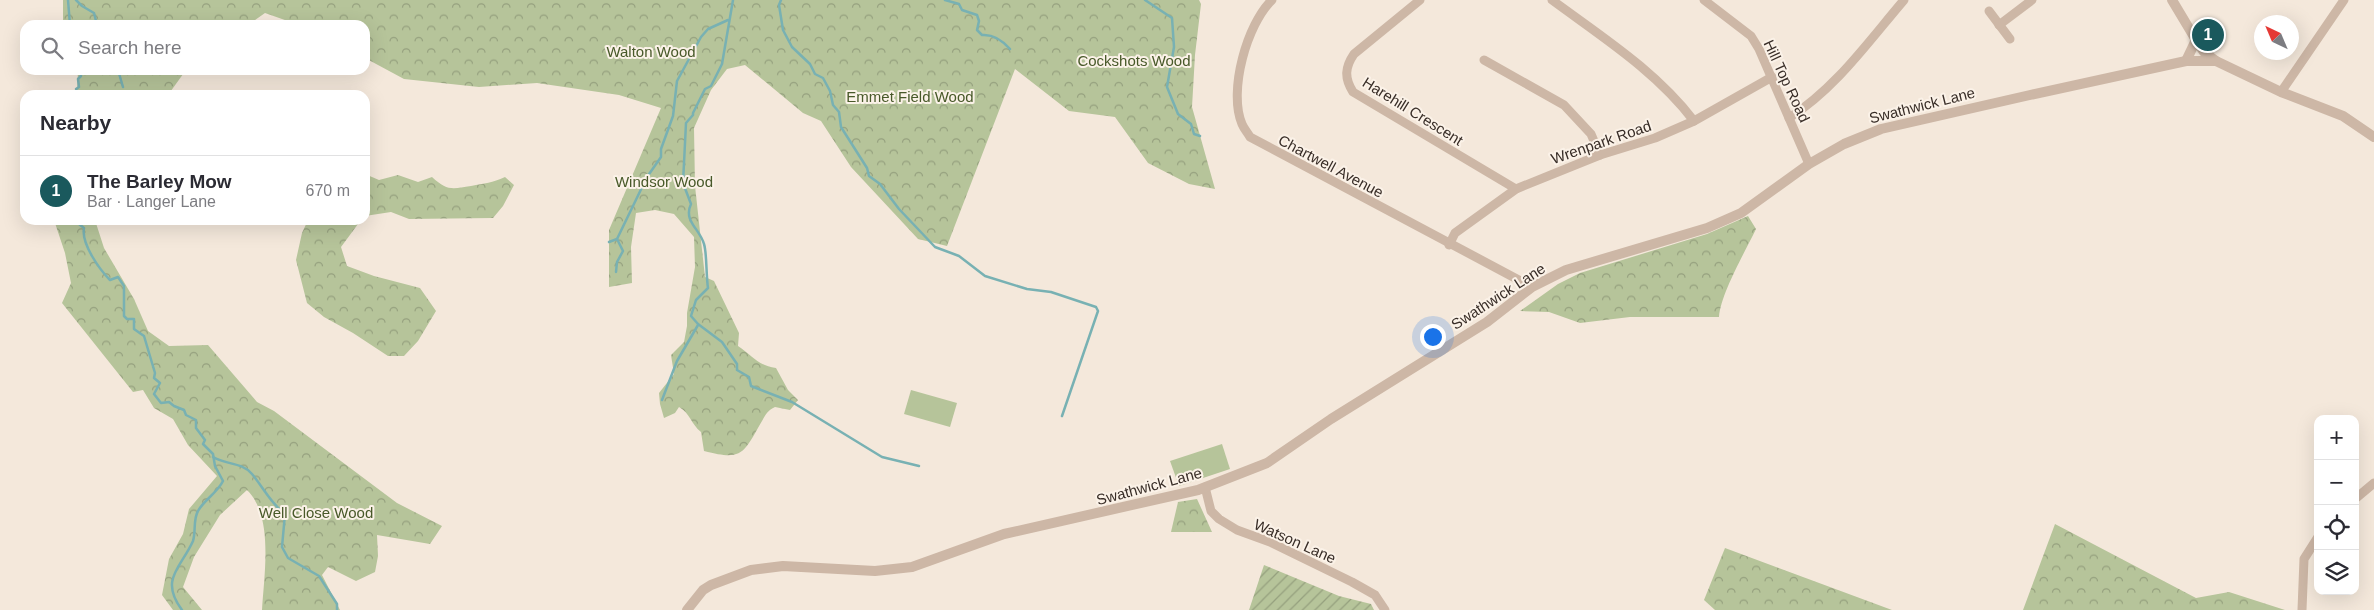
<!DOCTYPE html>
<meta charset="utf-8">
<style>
:root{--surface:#fff;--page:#f2f2f3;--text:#2b2b33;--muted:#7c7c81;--line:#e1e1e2;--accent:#1a595d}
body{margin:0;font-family:Helvetica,sans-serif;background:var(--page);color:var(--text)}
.controls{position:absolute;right:15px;bottom:15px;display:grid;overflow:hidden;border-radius:10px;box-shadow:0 5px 20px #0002}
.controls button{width:45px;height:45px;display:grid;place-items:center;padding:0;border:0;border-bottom:1px solid var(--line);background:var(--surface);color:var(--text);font:25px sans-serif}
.compass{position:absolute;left:2254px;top:15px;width:45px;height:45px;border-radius:50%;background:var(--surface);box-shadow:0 5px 20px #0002;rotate:316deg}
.you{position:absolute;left:1432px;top:336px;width:18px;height:18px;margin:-12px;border:4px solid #fff;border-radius:50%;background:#1a73e8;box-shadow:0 0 0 8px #1a73e833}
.badge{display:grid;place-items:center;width:32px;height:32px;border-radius:50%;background:var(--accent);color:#fff;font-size:16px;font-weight:700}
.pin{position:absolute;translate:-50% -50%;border:2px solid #fff;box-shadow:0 1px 5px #0006}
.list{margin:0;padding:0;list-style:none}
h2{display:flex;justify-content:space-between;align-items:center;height:65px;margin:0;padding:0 20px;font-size:21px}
h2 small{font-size:16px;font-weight:400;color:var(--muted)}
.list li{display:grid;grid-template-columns:32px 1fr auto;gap:15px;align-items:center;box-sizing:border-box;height:70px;padding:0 20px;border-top:1px solid var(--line)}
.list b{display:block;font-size:19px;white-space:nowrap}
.list p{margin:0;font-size:16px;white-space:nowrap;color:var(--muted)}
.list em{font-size:16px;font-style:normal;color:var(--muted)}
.icon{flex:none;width:28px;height:28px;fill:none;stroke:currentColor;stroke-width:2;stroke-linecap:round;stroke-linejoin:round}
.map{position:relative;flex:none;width:2374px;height:610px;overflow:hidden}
.search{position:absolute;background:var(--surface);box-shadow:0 5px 20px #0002;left:20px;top:20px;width:350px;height:55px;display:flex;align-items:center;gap:12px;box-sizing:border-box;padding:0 18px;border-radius:15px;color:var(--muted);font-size:19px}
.panel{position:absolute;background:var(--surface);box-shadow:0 5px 20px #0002;left:20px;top:90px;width:350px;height:135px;border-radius:15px}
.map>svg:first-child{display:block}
.forest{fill:url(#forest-crowns)}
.garden{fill:url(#garden-furrows)}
.pitch{fill:#b6c49a}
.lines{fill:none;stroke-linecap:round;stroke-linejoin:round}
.stream{stroke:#78b1b3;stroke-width:2.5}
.minor{stroke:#cdb7a6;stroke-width:9}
.tertiary{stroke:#cdb7a6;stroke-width:10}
.labels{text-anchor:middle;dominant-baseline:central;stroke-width:4;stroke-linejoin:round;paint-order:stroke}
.park-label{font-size:15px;fill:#485929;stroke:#fbf2e8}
.street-label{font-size:15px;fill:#382d27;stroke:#fbf2e8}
</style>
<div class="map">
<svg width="2374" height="610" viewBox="0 0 2374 610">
<defs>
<pattern id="forest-crowns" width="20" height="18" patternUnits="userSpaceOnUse" patternTransform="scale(1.25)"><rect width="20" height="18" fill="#b6c49a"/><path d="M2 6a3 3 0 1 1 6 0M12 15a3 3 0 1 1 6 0" fill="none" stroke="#95a07e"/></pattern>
<pattern id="garden-furrows" width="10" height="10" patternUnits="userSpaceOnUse" patternTransform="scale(1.25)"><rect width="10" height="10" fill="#b6c49a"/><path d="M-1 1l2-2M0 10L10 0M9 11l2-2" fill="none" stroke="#95a07e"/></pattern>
</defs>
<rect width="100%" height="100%" fill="#f4e8db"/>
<g class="forest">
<path d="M63,0H1199L1201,4L1195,55L1192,107L1215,189L1189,184L1148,163L1115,117L1069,111L1015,69L947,246L918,239L851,167L821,121L803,113L745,65L727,69L711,90L694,128L695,186L705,277L714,281L739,333L738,346C753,356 757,365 776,368L788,390L798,400L790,410L775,407C768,410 766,414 762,421C743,454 743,461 704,451L701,432C691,424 690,413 679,407L675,413L664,418L660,404L659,393L674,374L671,355L684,342L687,326V313L695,267L694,237L674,214L655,210L636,213L631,247L632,283L609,287V230L661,108L619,95L537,83L479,87L404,79L365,58V25H299L265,13L248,25H63Z"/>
<polygon points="78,70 186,70 168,95 77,95"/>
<path d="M365,174L379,180L398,175L418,182L432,177C447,191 452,189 471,186C485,183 492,183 505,177L514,185L503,206L493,218L409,219L391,212L365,216Z"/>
<path d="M1748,216L1756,229C1745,252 1721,293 1719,317H1630L1580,323L1549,312L1520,311L1558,284L1580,273L1707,234Z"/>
<path d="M54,220H95L104,248L134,299L148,331L169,346L208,345L257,402L274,411L397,503L442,526L430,544L377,535L378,556L375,572L356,581L328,567L322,575L340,610H262C264,575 274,516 247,490L220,515L194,557L183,587L202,610H173L162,595L169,559L183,534L189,509L217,476L188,445L173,419L154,408L143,390L133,392L62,303L71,283L65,253Z"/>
<polygon points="308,220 361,220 341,247 347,266 374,276 420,288 436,311 418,341 404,356 388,356 353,333 324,317 307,303 296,260 302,233"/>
<polygon points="1197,499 1212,532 1171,532 1178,502"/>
<polygon points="2055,524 2196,598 2229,592 2285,610 2023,610"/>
<polygon points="1725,548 1892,610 1715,610 1704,600"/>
</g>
<polygon class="garden" points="1264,565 1339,596 1371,604 1374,610 1249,610"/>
<g class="pitch">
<polygon points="911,390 957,403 950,427 904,414"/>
<polygon points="1222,444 1230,469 1179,486 1170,461"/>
</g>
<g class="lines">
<g class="stream">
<polyline points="68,0 70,25"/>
<polyline points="76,0 82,6 94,13 97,25"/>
<path d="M733,0L722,64L711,86L705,89L693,113V115L686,123L683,183L691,204C683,221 700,229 704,244C707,253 706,276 708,288L696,300L691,316L698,324L722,342L737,364V370L749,377L751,386L792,402L882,457L919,466"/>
<polyline points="781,0 779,5 783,30 792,47 810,64 815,74 823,78 830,91 833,105 839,112 841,127 867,168 869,176 880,184 899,209 935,247 959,256 985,276 1027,289 1051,292 1096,307 1098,311 1062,416"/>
<path d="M945,0L959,4L962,10L977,15L979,21L977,30L982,35C993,34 1003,41 1010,49"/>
<polyline points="1145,0 1172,18 1174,47 1167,87 1178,114 1191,124 1194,134 1200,136"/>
<polyline points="118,70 123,87"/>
<polyline points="79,95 76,89 79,87 78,79 81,76 79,70"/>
<path d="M80,220L79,224L84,228C81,244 100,270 110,280L118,277L124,286V316L127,319H134V329L144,336L155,373L154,378L160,383L154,394L161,403L169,402L174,406L184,410L186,415L196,420V428L205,440L203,444L213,454L215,466L223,481C217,493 204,500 198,511C193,519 196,532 193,541C181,568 159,579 182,610"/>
<polyline points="609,242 617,239"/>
<polyline points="616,272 617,262 623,251 617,239 647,177 661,157 661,149 673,116 677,81 701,37 708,29 728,20"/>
<polyline points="662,400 677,361 698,325"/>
<path d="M213,457C226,465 242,462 252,474C263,487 271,504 285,514L282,547L288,558L319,576L337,604V610"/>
</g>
<g class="minor">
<path d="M1272,0C1247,24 1228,91 1242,124C1244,129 1248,133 1250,137L1532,287"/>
<path d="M1420,0L1354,54C1345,67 1344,78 1353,92L1516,189"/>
<path d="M1552,0C1602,37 1656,71 1694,121"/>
<polyline points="1704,0 1751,36 1759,49 1809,164"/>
<polyline points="1989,11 2010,39"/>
<polyline points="1999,25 2032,0"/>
<polyline points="1484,60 1564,105 1591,134 1600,155"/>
<polyline points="2281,92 2344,0"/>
<path d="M1789,118C1836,88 1868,42 1904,0"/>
<polyline points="1449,245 1455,233 1516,189 1600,155 1655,138 1694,121 1772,77"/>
<polyline points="1205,487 1211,511 1219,519 1237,530 1270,542 1352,582 1375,595 1385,610"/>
<polyline points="2355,499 2374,483"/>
<polyline points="2302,610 2304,559 2318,537"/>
</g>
<g class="tertiary">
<polyline points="2172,0 2196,40 2204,52 2216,61 2281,92 2343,116 2374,137"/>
<polyline points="2186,61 2196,40"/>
<polyline points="687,610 703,590 711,585 751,570 783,566 875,571 912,567 1004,534 1198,490 1267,463 1331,419 1487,322 1532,287 1566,270 1707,228 1741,213 1809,164 1844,144 1881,129 2030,95 2186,61 2216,61"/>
</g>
</g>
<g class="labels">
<g class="park-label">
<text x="651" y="51">Walton Wood</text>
<text x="1134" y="60">Cockshots Wood</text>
<text x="910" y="96">Emmet Field Wood</text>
<text x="664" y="181">Windsor Wood</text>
<text x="316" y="512">Well Close Wood</text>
</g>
<g class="street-label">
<text transform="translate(1787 81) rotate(65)">Hill Top Road</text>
<text transform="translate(1922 105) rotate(-14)">Swathwick Lane</text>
<text transform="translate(1413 111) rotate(32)">Harehill Crescent</text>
<text transform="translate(1601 142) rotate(-19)">Wrenpark Road</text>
<text transform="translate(1331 166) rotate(28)">Chartwell Avenue</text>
<text transform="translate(1498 296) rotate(-33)">Swathwick Lane</text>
<text transform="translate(1149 486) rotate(-15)">Swathwick Lane</text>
<text transform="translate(1295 541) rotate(24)">Watson Lane</text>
</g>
</g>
</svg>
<div class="controls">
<button>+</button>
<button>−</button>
<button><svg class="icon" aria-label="locate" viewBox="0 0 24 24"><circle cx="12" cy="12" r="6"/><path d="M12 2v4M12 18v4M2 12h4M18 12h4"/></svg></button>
<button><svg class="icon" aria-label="layers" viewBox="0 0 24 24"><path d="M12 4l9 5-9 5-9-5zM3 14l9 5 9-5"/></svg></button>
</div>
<svg class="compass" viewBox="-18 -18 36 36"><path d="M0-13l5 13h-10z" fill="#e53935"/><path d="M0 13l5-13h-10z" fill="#7c7c81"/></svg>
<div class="you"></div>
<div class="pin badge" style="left:2208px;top:35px">1</div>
<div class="search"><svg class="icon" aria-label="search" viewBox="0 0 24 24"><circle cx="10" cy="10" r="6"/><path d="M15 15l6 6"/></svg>Search here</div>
<section class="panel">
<h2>Nearby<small></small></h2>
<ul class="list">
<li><span class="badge">1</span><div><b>The Barley Mow</b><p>Bar · Langer Lane</p></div><em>670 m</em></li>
</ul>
</section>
</div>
